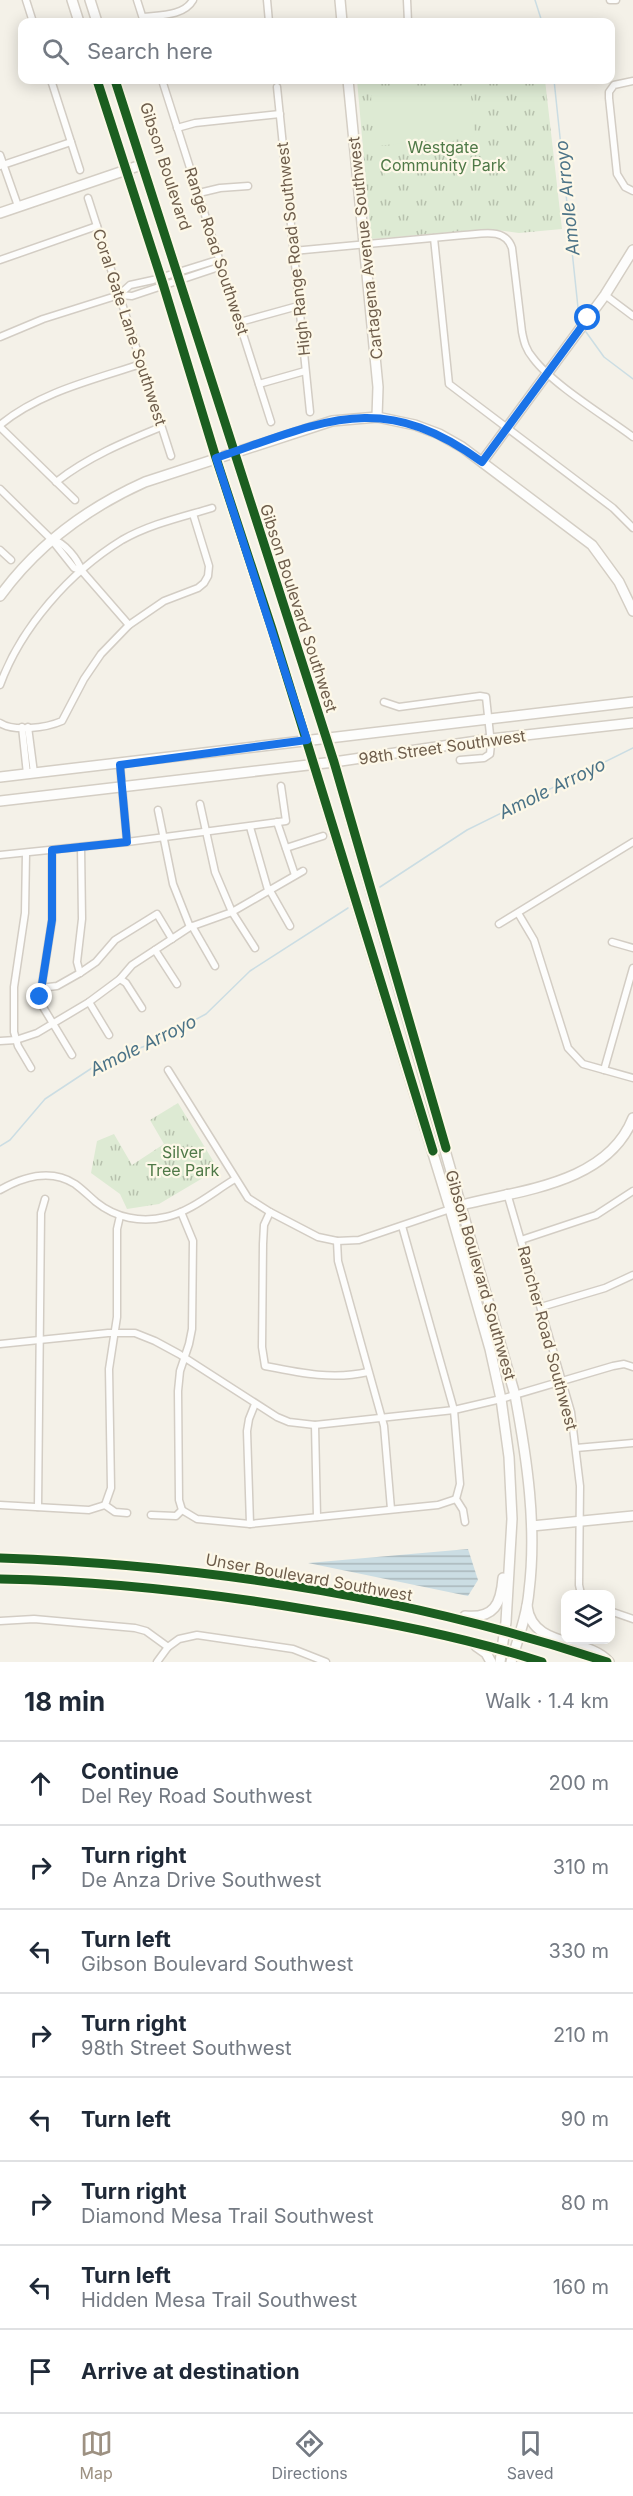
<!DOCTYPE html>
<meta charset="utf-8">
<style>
:root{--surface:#fff;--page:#f2f2f3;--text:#1f2937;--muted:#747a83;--line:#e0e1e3;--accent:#9d9182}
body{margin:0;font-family:Inter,sans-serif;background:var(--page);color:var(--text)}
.controls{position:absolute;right:18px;bottom:18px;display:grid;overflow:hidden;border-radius:12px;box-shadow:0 3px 15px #0003}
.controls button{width:54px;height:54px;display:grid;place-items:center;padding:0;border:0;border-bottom:2px solid var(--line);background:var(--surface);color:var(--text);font:30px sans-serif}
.stop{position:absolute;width:18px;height:18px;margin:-14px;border:4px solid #1a73e8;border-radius:50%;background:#fff}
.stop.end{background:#1a73e8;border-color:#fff;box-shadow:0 2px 6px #0008}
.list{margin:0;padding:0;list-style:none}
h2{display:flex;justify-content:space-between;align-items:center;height:78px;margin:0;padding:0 24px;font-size:26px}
h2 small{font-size:20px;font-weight:400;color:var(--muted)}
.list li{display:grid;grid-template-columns:39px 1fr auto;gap:18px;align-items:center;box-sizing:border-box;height:84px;padding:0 24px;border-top:2px solid var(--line)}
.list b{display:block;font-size:22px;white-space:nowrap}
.list p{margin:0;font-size:20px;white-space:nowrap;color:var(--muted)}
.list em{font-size:20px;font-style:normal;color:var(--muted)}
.icon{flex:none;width:33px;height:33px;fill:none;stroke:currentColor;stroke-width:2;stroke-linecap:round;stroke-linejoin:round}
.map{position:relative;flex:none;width:633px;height:1662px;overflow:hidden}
.search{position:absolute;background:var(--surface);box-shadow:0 3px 15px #0003;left:18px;right:18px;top:18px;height:66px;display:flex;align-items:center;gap:15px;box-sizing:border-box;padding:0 21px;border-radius:12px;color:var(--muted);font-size:22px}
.sheet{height:750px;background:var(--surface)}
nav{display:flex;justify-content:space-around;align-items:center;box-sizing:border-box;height:84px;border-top:2px solid var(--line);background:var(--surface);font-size:16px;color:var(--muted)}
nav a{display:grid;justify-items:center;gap:3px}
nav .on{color:var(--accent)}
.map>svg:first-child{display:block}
.park{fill:url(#park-tufts)}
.pitch{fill:#ddead3}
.water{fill:url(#water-rules)}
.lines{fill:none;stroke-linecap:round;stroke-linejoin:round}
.stream{stroke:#cbdde3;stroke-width:1.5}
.street-casing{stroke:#d3cdc4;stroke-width:9}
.secondary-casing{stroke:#d4cec4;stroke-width:12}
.street{stroke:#fdfdfc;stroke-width:6}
.secondary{stroke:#fdfdfc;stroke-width:9}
.cycleway-casing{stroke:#fdf8e8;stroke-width:13}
.cycleway{stroke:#1b5e20;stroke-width:9}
.route{stroke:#1a73e8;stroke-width:8}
.labels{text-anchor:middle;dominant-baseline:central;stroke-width:4.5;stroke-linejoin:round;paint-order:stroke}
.park-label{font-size:16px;fill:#4f7947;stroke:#fdf8e8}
.street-label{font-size:16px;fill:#6e5d4b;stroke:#fdf8e8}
.water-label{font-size:18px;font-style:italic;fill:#4b7387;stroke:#fdf8e8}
</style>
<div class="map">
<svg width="633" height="1662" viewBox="0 0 633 1662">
<defs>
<pattern id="park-tufts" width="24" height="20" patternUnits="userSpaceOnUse" patternTransform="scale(1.5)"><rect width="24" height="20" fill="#ddead3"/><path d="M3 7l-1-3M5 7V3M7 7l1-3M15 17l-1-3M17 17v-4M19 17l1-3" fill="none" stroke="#b7c1ad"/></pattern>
<pattern id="water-rules" width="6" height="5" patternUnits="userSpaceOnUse" patternTransform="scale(1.5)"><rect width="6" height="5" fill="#cbdde3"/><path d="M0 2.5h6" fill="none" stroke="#a9b6ba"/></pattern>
</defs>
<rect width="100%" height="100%" fill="#f4f1e8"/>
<g class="park">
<polygon points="357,80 545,80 562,229 519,233 489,229 371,239"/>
<polygon points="178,1103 218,1169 159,1204 127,1209 120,1194 91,1173 97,1141 114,1134 132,1165 164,1144 150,1120"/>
</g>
<g class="pitch">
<polygon points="470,86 475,136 376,146 371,96"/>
<polygon points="410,162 411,176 385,179 384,165"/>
</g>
<polygon class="water" points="468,1549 478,1580 468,1596 308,1563"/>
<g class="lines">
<g class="stream">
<polyline points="535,0 542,22"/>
<polyline points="554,80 579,317"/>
<polyline points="586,332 604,357 633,379"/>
<polyline points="380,887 467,830 633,748"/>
<polyline points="0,1146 10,1140 45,1099 101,1062 148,1045 206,1014 250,971 348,908"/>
</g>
<defs>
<g id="street">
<polyline points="26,0 33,22"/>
<polyline points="137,0 144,22"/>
<polyline points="267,0 269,22"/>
<polyline points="407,0 408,22"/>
<polyline points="610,0 616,0"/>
<path d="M143,17C160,15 184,16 193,0"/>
<polyline points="51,80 80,170"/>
<polyline points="162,80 271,422"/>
<polyline points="633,81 614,85 609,92 609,98 617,174 625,187 633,191"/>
<polyline points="277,87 310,412"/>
<polyline points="177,128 195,123 280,114"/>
<polyline points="0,155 18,206"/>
<polyline points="0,166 71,142"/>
<polyline points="199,193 220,188 248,186"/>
<polyline points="88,198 171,456"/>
<polyline points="434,238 449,384 613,508 633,528"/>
<path d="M293,251L464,235C481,234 505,227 512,248L522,332C524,342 526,350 533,358C552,384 605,416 633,437"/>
<polyline points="0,260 97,226"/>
<polyline points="119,295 130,285 153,280 214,261 220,262"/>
<polyline points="605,295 633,316"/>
<polyline points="240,322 298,306"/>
<polyline points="0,337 43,319 119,295 132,296 216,268 220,262"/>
<polyline points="259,384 305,371"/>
<path d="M0,425C40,392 93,380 141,364"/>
<polyline points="0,427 75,500"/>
<path d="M56,482C88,457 124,442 161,427"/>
<polyline points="0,489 51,539 74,568 82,571"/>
<path d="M52,539C65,543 77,558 82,571L129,625"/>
<polyline points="0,550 11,560"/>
<path d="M0,685C21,627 70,572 122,540C150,524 182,517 212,508"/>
<polyline points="384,702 399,707 480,696 486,697 491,744 490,754 484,758 460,760"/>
<path d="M0,723C14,732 46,728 62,721L84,679L101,654L129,625L164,601L198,588L204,583L208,576L209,566L193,514"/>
<polyline points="22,727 27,774"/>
<polyline points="28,727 34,773"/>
<polyline points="120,765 127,842"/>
<polyline points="200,804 215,872 232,912 255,948"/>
<polyline points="158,810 173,884 190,927"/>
<polyline points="277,822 295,875"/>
<polyline points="250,827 268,890"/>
<polyline points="286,848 323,836"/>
<polyline points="52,850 52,920 40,997 43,1007 72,1055"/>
<polyline points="26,853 25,913 14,987 14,1032 18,1046 31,1068"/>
<polyline points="0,855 127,842 286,821 281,786"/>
<polyline points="269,889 290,926"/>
<polyline points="518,913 534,940 568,1048 583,1064 633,1078"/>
<polyline points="499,924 633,842"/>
<polyline points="192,926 215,966"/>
<polyline points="612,942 633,948"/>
<polyline points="155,950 177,984"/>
<polyline points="80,973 77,962 82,919 81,847"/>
<polyline points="120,979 126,983 142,1008"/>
<polyline points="40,988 57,986 80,973 96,962 115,940 157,914 172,939"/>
<polyline points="89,1002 109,1035"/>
<polyline points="0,1041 16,1040 37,1033 89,1002 120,979 132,965 190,927 232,912 303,871"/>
<polyline points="168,1070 248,1198 270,1212 318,1237 337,1241 359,1240 462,1205"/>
<polyline points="604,1070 633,968"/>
<path d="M0,1190C23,1177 50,1168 75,1184C82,1189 89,1196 96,1202C116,1218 141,1223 166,1217C190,1212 213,1192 235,1179"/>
<polyline points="507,1193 571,1412 580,1486 579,1585 581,1594"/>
<path d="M270,1212L264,1225L263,1244L262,1347L265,1366C300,1373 333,1380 368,1372"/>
<polyline points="120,1216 117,1229 117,1317 109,1369 111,1488 105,1505 115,1512 127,1513"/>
<polyline points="402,1226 454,1410 460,1484 456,1499 463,1510 465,1522"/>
<polyline points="521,1240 596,1215 633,1191"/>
<polyline points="337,1241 338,1261 384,1426 391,1509"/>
<polyline points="541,1307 605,1288 633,1275"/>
<polyline points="0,1344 108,1333 135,1333 155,1341 179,1354 277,1417 289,1422 315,1425 454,1410 501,1399 613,1366 624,1364 633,1367"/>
<polyline points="315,1425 317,1517"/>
<polyline points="576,1448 633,1443"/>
<polyline points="0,1505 89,1510 105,1505"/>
<polyline points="38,1507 41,1213 45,1199"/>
<polyline points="182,1510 197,1519 250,1524 438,1505 456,1499"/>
<polyline points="151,1515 176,1516 182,1510 179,1500 178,1391 180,1371 189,1344 192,1329 193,1241 181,1212"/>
<polyline points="250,1524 247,1431 249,1419 255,1404"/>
<polyline points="610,1611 633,1619"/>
<polyline points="0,1621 34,1619 135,1628 146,1631 168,1647"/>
<polyline points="157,1662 168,1647 179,1639 197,1635 293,1649 326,1662"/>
</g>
<g id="secondary">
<polyline points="72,0 79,22"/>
<polyline points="90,0 97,22"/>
<polyline points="340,0 342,22"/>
<polyline points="97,80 163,284 216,458 272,629 450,1209 490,1349 501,1399 509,1457 512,1519 506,1622 500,1662"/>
<path d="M115,80L334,762L515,1395C527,1459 537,1526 529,1591C527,1615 518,1639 511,1662"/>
<polyline points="348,80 378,387 377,417"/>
<polyline points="0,213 141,165"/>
<polyline points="482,462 605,295 633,250"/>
<path d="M0,596C38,544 87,508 145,482L332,421L377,417L415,425L439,434L462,447L592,545L619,582L633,611"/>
<polyline points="0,777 633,702"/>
<polyline points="0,801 334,762 491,739 633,723"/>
<path d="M462,1205C520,1190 607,1184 633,1118"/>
<polyline points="532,1526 633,1516"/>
<path d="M0,1558C206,1565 411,1597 607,1662"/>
<path d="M0,1579C106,1581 211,1593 316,1611C392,1623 468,1638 542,1662"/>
<path d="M527,1606C532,1649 588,1637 609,1662"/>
<path d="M465,1616C494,1619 501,1604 503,1578"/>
<polyline points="476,1646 486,1653 491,1662"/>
</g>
</defs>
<use href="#street" class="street-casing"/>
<use href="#secondary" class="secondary-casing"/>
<use href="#street" class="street"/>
<use href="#secondary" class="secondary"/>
<defs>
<g id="cycleway">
<polyline points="97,80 163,284 216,458 272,629 433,1151"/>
<polyline points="115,80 334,762 446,1148"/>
<path d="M0,1558C206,1565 411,1597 607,1662"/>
<path d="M0,1579C106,1581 211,1593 316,1611C392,1623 468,1638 542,1662"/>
</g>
</defs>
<use href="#cycleway" class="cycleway-casing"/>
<use href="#cycleway" class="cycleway"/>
</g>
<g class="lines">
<path class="route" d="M40,997L52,920V850L127,842L120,765L307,740L216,458C323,422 381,388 482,462L588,318"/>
</g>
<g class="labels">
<g class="park-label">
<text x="443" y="147">Westgate<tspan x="443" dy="18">Community Park</tspan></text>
<text x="183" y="1152">Silver<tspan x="183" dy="18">Tree Park</tspan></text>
</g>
<g class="street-label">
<text transform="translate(166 166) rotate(72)">Gibson Boulevard</text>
<text transform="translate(365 248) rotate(-96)">Cartagena Avenue Southwest</text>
<text transform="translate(293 249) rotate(-96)">High Range Road Southwest</text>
<text transform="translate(217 251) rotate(72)">Range Road Southwest</text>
<text transform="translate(130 327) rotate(72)">Coral Gate Lane Southwest</text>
<text transform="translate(299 608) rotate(72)">Gibson Boulevard Southwest</text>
<text transform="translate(442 747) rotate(-8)">98th Street Southwest</text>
<text transform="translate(481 1275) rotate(74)">Gibson Boulevard Southwest</text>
<text transform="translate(548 1338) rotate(75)">Rancher Road Southwest</text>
<text transform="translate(309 1577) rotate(10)">Unser Boulevard Southwest</text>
</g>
<g class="water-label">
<text transform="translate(567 198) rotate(-96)">Amole Arroyo</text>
<text transform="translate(552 788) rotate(-26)">Amole Arroyo</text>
<text transform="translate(143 1045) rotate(-26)">Amole Arroyo</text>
</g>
</g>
</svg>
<div class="controls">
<button><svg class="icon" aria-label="layers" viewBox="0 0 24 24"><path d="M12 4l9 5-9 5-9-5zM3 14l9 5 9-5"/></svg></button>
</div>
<div class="stop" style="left:588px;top:318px"></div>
<div class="stop end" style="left:40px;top:997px"></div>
<div class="search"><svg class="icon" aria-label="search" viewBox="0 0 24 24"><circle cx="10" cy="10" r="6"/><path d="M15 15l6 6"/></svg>Search here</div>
</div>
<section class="sheet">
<h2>18 min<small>Walk · 1.4 km</small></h2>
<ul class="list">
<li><svg class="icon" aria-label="ahead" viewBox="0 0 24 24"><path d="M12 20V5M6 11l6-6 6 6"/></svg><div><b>Continue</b><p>Del Rey Road Southwest</p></div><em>200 m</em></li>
<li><svg class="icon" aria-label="right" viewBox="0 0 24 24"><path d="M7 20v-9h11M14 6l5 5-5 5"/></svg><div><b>Turn right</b><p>De Anza Drive Southwest</p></div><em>310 m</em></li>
<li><svg class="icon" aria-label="left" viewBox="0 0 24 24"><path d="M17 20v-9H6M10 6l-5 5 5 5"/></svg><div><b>Turn left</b><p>Gibson Boulevard Southwest</p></div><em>330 m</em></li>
<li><svg class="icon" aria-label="right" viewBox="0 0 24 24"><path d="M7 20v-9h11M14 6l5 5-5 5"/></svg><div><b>Turn right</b><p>98th Street Southwest</p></div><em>210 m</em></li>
<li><svg class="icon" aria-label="left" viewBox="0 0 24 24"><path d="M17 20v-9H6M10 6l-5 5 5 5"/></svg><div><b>Turn left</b></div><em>90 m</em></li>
<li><svg class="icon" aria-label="right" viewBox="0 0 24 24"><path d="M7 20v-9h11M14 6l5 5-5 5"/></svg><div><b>Turn right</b><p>Diamond Mesa Trail Southwest</p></div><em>80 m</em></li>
<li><svg class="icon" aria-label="left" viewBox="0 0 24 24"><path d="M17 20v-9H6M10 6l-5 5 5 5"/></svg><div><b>Turn left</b><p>Hidden Mesa Trail Southwest</p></div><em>160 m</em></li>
<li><svg class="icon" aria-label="arrive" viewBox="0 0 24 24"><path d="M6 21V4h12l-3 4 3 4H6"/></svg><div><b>Arrive at destination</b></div></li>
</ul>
</section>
<nav>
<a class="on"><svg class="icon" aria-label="map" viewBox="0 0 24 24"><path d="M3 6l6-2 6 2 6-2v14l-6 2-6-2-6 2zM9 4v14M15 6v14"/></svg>Map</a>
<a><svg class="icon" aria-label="directions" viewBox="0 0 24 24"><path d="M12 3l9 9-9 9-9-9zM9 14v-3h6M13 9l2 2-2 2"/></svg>Directions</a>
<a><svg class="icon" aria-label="saved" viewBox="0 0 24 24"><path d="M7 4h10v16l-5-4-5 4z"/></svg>Saved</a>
</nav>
